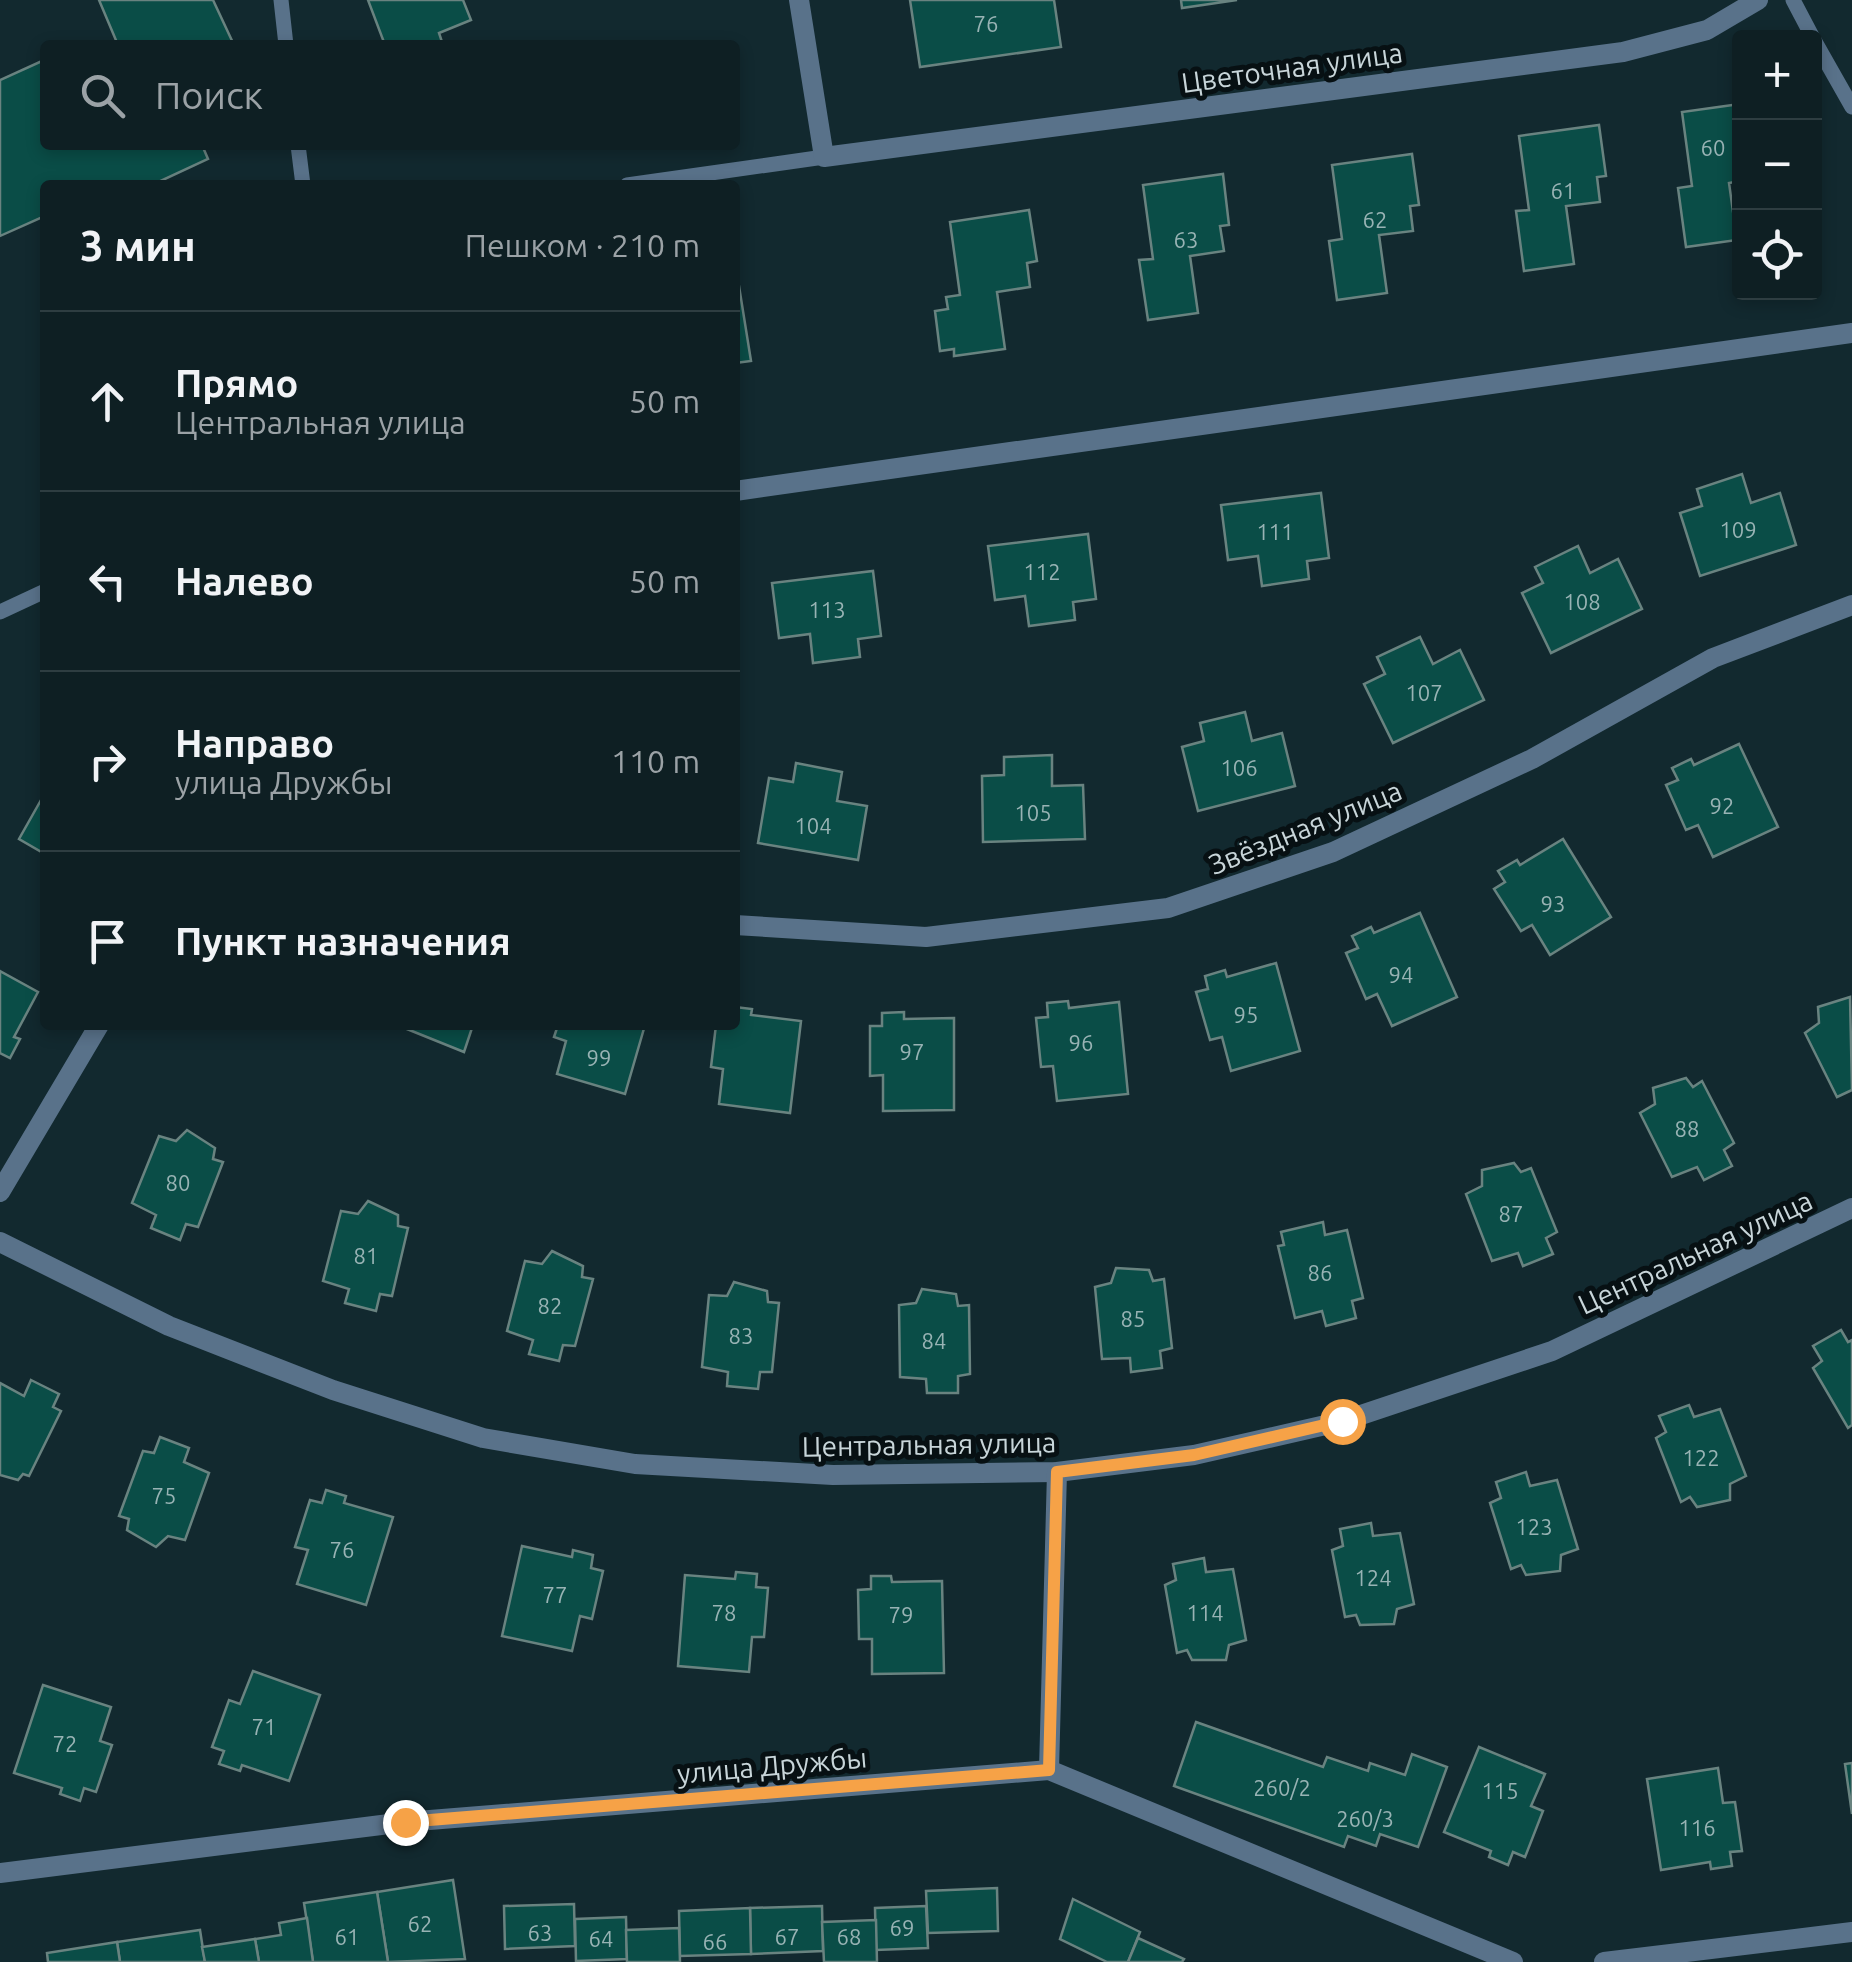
<!DOCTYPE html>
<html lang="ru">
<meta charset="utf-8">
<style>
:root{--surface:#0e1f23;--page:#17272b;--text:#f1f3f6;--muted:#9ba2a6;--line:#2e3d41}
body{margin:0;font-family:Ubuntu,sans-serif;background:var(--page);color:var(--text)}
.controls{position:absolute;right:30px;top:30px;display:grid;overflow:hidden;border-radius:10px;box-shadow:0 5px 15px #0003}
.controls button{width:90px;height:90px;display:grid;place-items:center;padding:0;border:0;border-bottom:2px solid var(--line);background:var(--surface);color:var(--text);font:50px sans-serif}
.stop{position:absolute;width:30px;height:30px;margin:-22px;border:8px solid #f6a247;border-radius:50%;background:#fff}
.stop.end{background:#f6a247;border-color:#fff;box-shadow:0 2px 10px #0008}
.list{margin:0;padding:0;list-style:none}
h2{display:flex;justify-content:space-between;align-items:center;height:130px;margin:0;padding:0 40px;font-size:42px}
h2 small{font-size:32px;font-weight:400;color:var(--muted)}
.list li{display:grid;grid-template-columns:65px 1fr auto;gap:30px;align-items:center;box-sizing:border-box;height:180px;padding:0 40px;border-top:2px solid var(--line)}
.list b{display:block;font-size:38px;white-space:nowrap}
.list p{margin:0;font-size:32px;white-space:nowrap;color:var(--muted)}
.list em{font-size:32px;font-style:normal;color:var(--muted)}
.icon{flex:none;width:55px;height:55px;fill:none;stroke:currentColor;stroke-width:2;stroke-linecap:round;stroke-linejoin:round}
.map{position:relative;flex:none;width:1852px;height:1962px;overflow:hidden}
.search{position:absolute;background:var(--surface);box-shadow:0 5px 15px #0003;left:40px;top:40px;width:700px;height:110px;display:flex;align-items:center;gap:25px;box-sizing:border-box;padding:0 35px;border-radius:10px;color:var(--muted);font-size:38px}
.panel{position:absolute;background:var(--surface);box-shadow:0 5px 15px #0003;left:40px;top:180px;width:700px;height:850px;border-radius:10px}
.map>svg:first-child{display:block}
.building{fill:#0a4d47;stroke:#698380;stroke-width:2.5}
.lines{fill:none;stroke-linecap:round;stroke-linejoin:round}
.lane{stroke:#59728a;stroke-width:15}
.street{stroke:#59728a;stroke-width:20}
.route{stroke:#f6a247;stroke-width:12}
.labels{text-anchor:middle;dominant-baseline:central;stroke-width:10;stroke-linejoin:round;paint-order:stroke}
.number-label{font-size:22px;fill:#98b3b4}
.street-label{font-size:28px;fill:#c8d5d9;stroke:#071013}
</style>
<div class="map">
<svg width="1852" height="1962" viewBox="0 0 1852 1962">
<rect width="100%" height="100%" fill="#12292f"/>
<g class="building">
<polygon points="99,0 213,0 234,45 118,45"/>
<polygon points="368,0 463,0 471,20 439,33 443,45 385,45"/>
<polygon points="910,0 1054,0 1061,47 920,67"/>
<polygon points="1181,0 1237,0 1182,8"/>
<polygon points="42,61 45,69 45,145 202,145 208,159 152,185 45,185 45,216 0,236 0,80"/>
<polygon points="1740,104 1740,181 1729,183 1737,240 1686,247 1678,188 1692,186 1682,112"/>
<polygon points="1599,125 1606,176 1597,177 1600,202 1566,206 1574,264 1524,271 1516,211 1529,210 1519,136"/>
<polygon points="1412,154 1419,205 1410,206 1413,231 1379,235 1387,293 1337,300 1329,241 1342,239 1332,165"/>
<polygon points="1223,174 1229,225 1220,226 1224,251 1190,256 1198,313 1148,320 1139,260 1153,259 1143,185"/>
<polygon points="1029,210 1037,261 1027,263 1030,287 997,292 1005,349 954,356 954,349 940,351 935,311 948,309 946,297 960,295 950,222"/>
<polygon points="735,286 739,286 751,361 735,363"/>
<polygon points="1742,474 1751,503 1780,493 1796,545 1700,576 1680,513 1702,506 1697,489"/>
<polygon points="1321,493 1329,558 1307,561 1309,579 1262,586 1258,556 1228,560 1221,505"/>
<polygon points="1088,534 1096,599 1073,602 1075,620 1029,626 1025,596 995,600 988,546"/>
<polygon points="1578,546 1590,573 1618,559 1642,609 1551,653 1522,593 1543,583 1535,567"/>
<polygon points="873,571 881,636 858,639 860,657 813,663 810,634 779,638 772,583"/>
<polygon points="1420,637 1433,664 1460,650 1484,700 1393,743 1364,684 1385,674 1377,657"/>
<polygon points="1245,712 1252,741 1282,733 1295,786 1198,811 1182,747 1204,741 1200,723"/>
<polygon points="1739,744 1778,827 1713,857 1698,825 1686,830 1666,785 1678,780 1672,768 1691,759 1694,765"/>
<polygon points="1052,755 1052,786 1083,785 1085,839 983,842 982,776 1004,775 1004,757"/>
<polygon points="796,763 842,772 837,801 867,806 858,860 758,843 769,778 793,782"/>
<polygon points="45,793 45,854 19,839"/>
<polygon points="1563,839 1611,917 1550,955 1532,925 1521,931 1494,889 1505,882 1498,871 1517,860 1520,865"/>
<polygon points="1420,913 1457,997 1392,1026 1377,994 1366,999 1346,953 1358,948 1352,936 1371,927 1374,933"/>
<polygon points="1276,963 1300,1051 1231,1071 1222,1037 1210,1040 1196,992 1208,989 1205,976 1225,970 1227,977"/>
<polygon points="0,971 38,992 14,1037 20,1039 10,1058 0,1053"/>
<polygon points="1850,997 1852,1090 1837,1097 1805,1033 1819,1023 1818,1007"/>
<polygon points="1068,1001 1069,1008 1119,1002 1128,1094 1057,1101 1053,1066 1041,1067 1036,1018 1048,1017 1047,1003"/>
<polygon points="735,1007 752,1009 751,1015 801,1021 790,1113 719,1104 723,1069 711,1067 716,1025 735,1025"/>
<polygon points="904,1012 904,1019 954,1018 954,1110 883,1111 883,1075 870,1076 870,1026 882,1026 882,1013"/>
<polygon points="397,1025 473,1025 464,1052"/>
<polygon points="558,1025 645,1025 625,1094 557,1074 566,1041 554,1037"/>
<polygon points="1686,1078 1693,1087 1702,1081 1734,1143 1724,1150 1732,1166 1704,1180 1697,1167 1672,1177 1640,1113 1655,1104 1653,1088"/>
<polygon points="187,1130 215,1148 213,1159 223,1162 198,1227 186,1224 180,1240 151,1228 156,1215 132,1203 159,1136 176,1141"/>
<polygon points="1514,1163 1521,1172 1531,1168 1557,1232 1546,1238 1553,1254 1523,1266 1518,1253 1492,1261 1466,1194 1482,1186 1482,1170"/>
<polygon points="368,1201 398,1215 398,1226 408,1228 392,1296 380,1294 376,1311 345,1303 349,1289 323,1281 341,1211 358,1214"/>
<polygon points="1323,1222 1325,1235 1347,1230 1363,1298 1352,1301 1356,1318 1326,1326 1322,1311 1295,1318 1278,1246 1284,1245 1281,1232"/>
<polygon points="552,1251 583,1266 582,1277 593,1279 575,1346 563,1345 559,1361 529,1354 533,1340 507,1331 525,1261 542,1264"/>
<polygon points="1116,1268 1149,1270 1153,1281 1164,1279 1172,1348 1160,1351 1162,1368 1131,1372 1130,1358 1102,1359 1095,1287 1111,1283"/>
<polygon points="734,1282 767,1291 768,1302 779,1303 772,1372 760,1372 758,1389 727,1386 728,1372 702,1367 709,1295 727,1296"/>
<polygon points="922,1289 956,1294 958,1306 969,1305 970,1374 958,1376 958,1393 927,1393 926,1379 900,1377 899,1305 916,1303"/>
<polygon points="1841,1330 1848,1342 1852,1340 1852,1425 1848,1428 1813,1368 1822,1361 1813,1346"/>
<polygon points="31,1380 59,1394 53,1407 61,1411 29,1476 23,1474 18,1480 0,1475 0,1383 24,1396"/>
<polygon points="1689,1405 1694,1417 1720,1409 1746,1476 1730,1484 1730,1500 1697,1507 1690,1497 1681,1502 1656,1438 1666,1432 1659,1416"/>
<polygon points="160,1437 189,1448 184,1462 209,1473 185,1540 168,1536 156,1547 127,1530 129,1519 119,1516 143,1451 154,1453"/>
<polygon points="1526,1472 1530,1486 1557,1480 1578,1549 1561,1555 1560,1571 1526,1575 1521,1565 1511,1569 1490,1503 1501,1498 1496,1482"/>
<polygon points="326,1490 346,1496 344,1503 393,1517 366,1605 297,1584 308,1550 295,1547 310,1500 322,1503"/>
<polygon points="1371,1523 1373,1536 1400,1533 1414,1604 1397,1609 1394,1624 1360,1625 1356,1615 1345,1617 1332,1550 1343,1546 1340,1529"/>
<polygon points="522,1546 572,1557 573,1550 593,1555 591,1568 603,1571 592,1619 580,1616 572,1651 502,1636"/>
<polygon points="1204,1558 1206,1572 1233,1569 1246,1640 1229,1645 1226,1660 1192,1660 1187,1650 1177,1653 1165,1585 1176,1580 1173,1564"/>
<polygon points="736,1572 757,1574 756,1587 768,1588 764,1637 752,1637 749,1672 678,1666 685,1575 735,1579"/>
<polygon points="871,1576 891,1576 892,1582 942,1581 944,1673 872,1674 872,1639 859,1639 858,1590 871,1589"/>
<polygon points="253,1671 320,1695 289,1781 242,1765 240,1771 219,1764 224,1751 212,1747 229,1700 240,1704"/>
<polygon points="43,1685 111,1707 100,1741 112,1745 96,1792 84,1788 80,1801 60,1794 62,1788 14,1773"/>
<polygon points="1196,1722 1323,1767 1327,1757 1368,1771 1370,1763 1405,1775 1412,1754 1447,1767 1418,1847 1380,1834 1376,1846 1348,1836 1344,1847 1174,1786"/>
<polygon points="1479,1747 1545,1774 1531,1806 1543,1811 1525,1857 1513,1852 1508,1865 1489,1857 1491,1851 1444,1832"/>
<polygon points="1852,1763 1852,1814 1845,1764"/>
<polygon points="1718,1768 1723,1803 1735,1802 1742,1851 1730,1852 1732,1866 1711,1869 1710,1862 1661,1870 1647,1779"/>
<polygon points="453,1880 465,1959 388,1962 377,1892"/>
<polygon points="997,1888 998,1931 928,1933 926,1891"/>
<polygon points="377,1892 388,1962 313,1962 304,1903"/>
<polygon points="1073,1899 1140,1932 1128,1962 1107,1962 1060,1939"/>
<polygon points="574,1904 575,1946 505,1949 504,1906"/>
<polygon points="822,1906 823,1951 751,1954 750,1908"/>
<polygon points="926,1906 928,1948 876,1950 875,1908"/>
<polygon points="750,1908 751,1954 680,1956 679,1911"/>
<polygon points="626,1917 627,1959 576,1961 575,1919"/>
<polygon points="307,1918 313,1962 259,1962 255,1939 281,1935 279,1923"/>
<polygon points="876,1920 877,1962 824,1962 822,1922"/>
<polygon points="679,1928 680,1962 627,1962 626,1930"/>
<polygon points="200,1930 205,1962 120,1962 117,1942"/>
<polygon points="1138,1938 1184,1959 1182,1962 1128,1962"/>
<polygon points="255,1939 259,1962 205,1962 202,1947"/>
<polygon points="117,1942 120,1962 48,1962 47,1953"/>
</g>
<g class="lines">
<g class="lane">
<polyline points="281,0 286,45"/>
<polyline points="1793,0 1813,38"/>
<polyline points="1814,40 1852,107"/>
<polyline points="298,145 303,185"/>
<polyline points="627,185 824,157"/>
<polyline points="0,612 45,591"/>
</g>
<g class="street">
<polyline points="799,0 824,157 1623,52 1707,30 1758,0"/>
<polyline points="735,491 1852,333"/>
<polyline points="735,925 926,937 1168,908 1333,852 1532,759 1713,658 1852,605"/>
<polyline points="0,1192 99,1025"/>
<polyline points="0,1242 169,1326 333,1390 483,1438 635,1464 833,1475 1057,1472 1194,1455 1343,1421 1552,1351 1852,1208"/>
<polyline points="1049,1770 1057,1472"/>
<polyline points="0,1873 405,1822 1049,1770 1513,1962"/>
<polyline points="1604,1962 1852,1932"/>
</g>
</g>
<g class="lines">
<polyline class="route" points="405,1822 1049,1770 1057,1472 1194,1455 1342,1421"/>
</g>
<g class="labels">
<g class="number-label">
<text x="986" y="23">76</text>
<text x="1713" y="147">60</text>
<text x="1563" y="190">61</text>
<text x="1375" y="219">62</text>
<text x="1186" y="239">63</text>
<text x="1738" y="529">109</text>
<text x="1275" y="531">111</text>
<text x="1042" y="571">112</text>
<text x="1582" y="601">108</text>
<text x="827" y="609">113</text>
<text x="1424" y="692">107</text>
<text x="1239" y="767">106</text>
<text x="1722" y="805">92</text>
<text x="1033" y="812">105</text>
<text x="813" y="825">104</text>
<text x="1553" y="903">93</text>
<text x="1401" y="974">94</text>
<text x="1246" y="1014">95</text>
<text x="1081" y="1042">96</text>
<text x="912" y="1051">97</text>
<text x="599" y="1057">99</text>
<text x="1687" y="1128">88</text>
<text x="178" y="1182">80</text>
<text x="1511" y="1213">87</text>
<text x="366" y="1255">81</text>
<text x="1320" y="1272">86</text>
<text x="550" y="1305">82</text>
<text x="1133" y="1318">85</text>
<text x="741" y="1335">83</text>
<text x="934" y="1340">84</text>
<text x="1701" y="1457">122</text>
<text x="164" y="1495">75</text>
<text x="1534" y="1526">123</text>
<text x="342" y="1549">76</text>
<text x="1373" y="1577">124</text>
<text x="555" y="1594">77</text>
<text x="724" y="1612">78</text>
<text x="1205" y="1612">114</text>
<text x="901" y="1614">79</text>
<text x="264" y="1726">71</text>
<text x="65" y="1743">72</text>
<text x="1282" y="1787">260/2</text>
<text x="1500" y="1790">115</text>
<text x="1365" y="1818">260/3</text>
<text x="1697" y="1827">116</text>
<text x="420" y="1923">62</text>
<text x="902" y="1927">69</text>
<text x="540" y="1932">63</text>
<text x="347" y="1936">61</text>
<text x="787" y="1936">67</text>
<text x="849" y="1936">68</text>
<text x="601" y="1938">64</text>
<text x="715" y="1941">66</text>
</g>
<g class="street-label">
<text transform="translate(1292 67) rotate(-8)">Цветочная улица</text>
<text transform="translate(1305 827) rotate(-22)">Звёздная улица</text>
<text transform="translate(1695 1252) rotate(-25)">Центральная улица</text>
<text transform="translate(929 1444) rotate(-1)">Центральная улица</text>
<text transform="translate(772 1765) rotate(-5)">улица Дружбы</text>
</g>
</g>
</svg>
<div class="controls">
<button>+</button>
<button>−</button>
<button><svg class="icon" aria-label="locate" viewBox="0 0 24 24"><circle cx="12" cy="12" r="6"/><path d="M12 2v4M12 18v4M2 12h4M18 12h4"/></svg></button>
</div>
<div class="stop" style="left:1342px;top:1421px"></div>
<div class="stop end" style="left:405px;top:1822px"></div>
<div class="search"><svg class="icon" aria-label="search" viewBox="0 0 24 24"><circle cx="10" cy="10" r="6"/><path d="M15 15l6 6"/></svg>Поиск</div>
<section class="panel">
<h2>3 мин<small>Пешком · 210 m</small></h2>
<ul class="list">
<li><svg class="icon" aria-label="ahead" viewBox="0 0 24 24"><path d="M12 20V5M6 11l6-6 6 6"/></svg><div><b>Прямо</b><p>Центральная улица</p></div><em>50 m</em></li>
<li><svg class="icon" aria-label="left" viewBox="0 0 24 24"><path d="M17 20v-9H6M10 6l-5 5 5 5"/></svg><div><b>Налево</b></div><em>50 m</em></li>
<li><svg class="icon" aria-label="right" viewBox="0 0 24 24"><path d="M7 20v-9h11M14 6l5 5-5 5"/></svg><div><b>Направо</b><p>улица Дружбы</p></div><em>110 m</em></li>
<li><svg class="icon" aria-label="arrive" viewBox="0 0 24 24"><path d="M6 21V4h12l-3 4 3 4H6"/></svg><div><b>Пункт назначения</b></div></li>
</ul>
</section>
</div>
